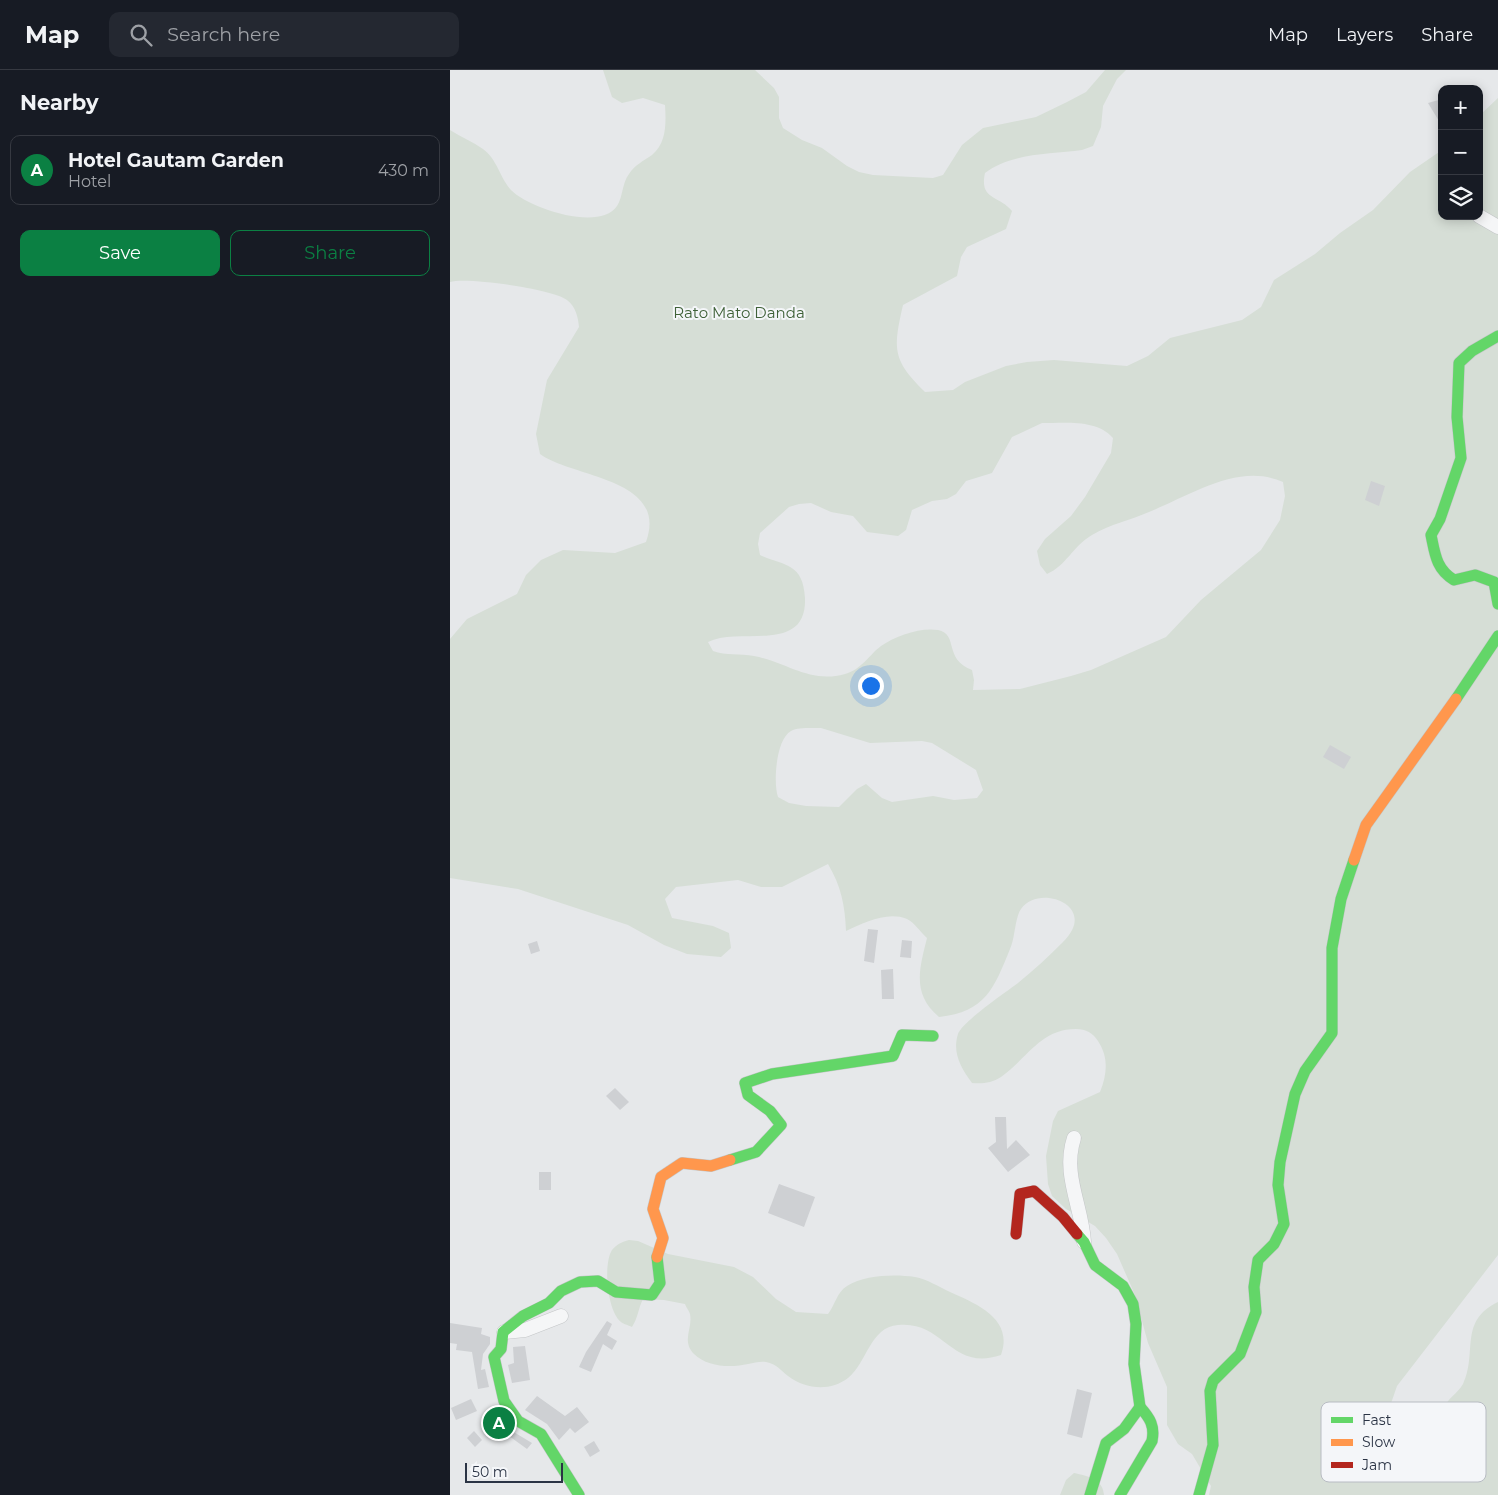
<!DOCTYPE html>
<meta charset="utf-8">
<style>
:root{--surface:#171b24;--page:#242831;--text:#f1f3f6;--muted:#9ea1a6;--line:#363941;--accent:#0b8043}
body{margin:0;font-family:Montserrat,sans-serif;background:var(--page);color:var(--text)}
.controls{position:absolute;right:15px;top:15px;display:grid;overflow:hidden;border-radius:10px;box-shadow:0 2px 12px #0003}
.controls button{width:45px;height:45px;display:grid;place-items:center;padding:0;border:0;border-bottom:1px solid var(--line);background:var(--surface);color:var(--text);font:25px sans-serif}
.scale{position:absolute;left:15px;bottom:12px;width:98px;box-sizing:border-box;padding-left:5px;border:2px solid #2b3445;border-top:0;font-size:14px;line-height:18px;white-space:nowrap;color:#2b3445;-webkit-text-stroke:4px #f4f6f9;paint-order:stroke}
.you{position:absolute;left:420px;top:615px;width:18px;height:18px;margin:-12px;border:4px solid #fff;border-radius:50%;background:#1a73e8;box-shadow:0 0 0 8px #1a73e833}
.badge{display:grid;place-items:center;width:32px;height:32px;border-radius:50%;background:var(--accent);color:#fff;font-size:16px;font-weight:700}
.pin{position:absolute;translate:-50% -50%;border:2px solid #fff;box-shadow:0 1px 5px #0006}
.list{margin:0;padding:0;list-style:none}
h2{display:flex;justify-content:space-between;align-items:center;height:65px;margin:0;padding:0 20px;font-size:21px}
h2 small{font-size:16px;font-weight:400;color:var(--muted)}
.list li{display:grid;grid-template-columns:32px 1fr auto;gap:15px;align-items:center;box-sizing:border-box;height:70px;margin:0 10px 10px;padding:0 10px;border:1px solid var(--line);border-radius:10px}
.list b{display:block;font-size:19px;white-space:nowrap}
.list p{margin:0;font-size:16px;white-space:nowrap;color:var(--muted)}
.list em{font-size:16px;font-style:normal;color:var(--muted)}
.actions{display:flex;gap:10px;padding:15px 20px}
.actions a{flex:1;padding:11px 0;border:1px solid var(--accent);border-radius:10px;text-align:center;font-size:18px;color:var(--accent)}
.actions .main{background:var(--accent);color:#fff}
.icon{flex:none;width:28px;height:28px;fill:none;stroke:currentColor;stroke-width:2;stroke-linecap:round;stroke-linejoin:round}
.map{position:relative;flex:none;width:1048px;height:1425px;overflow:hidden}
header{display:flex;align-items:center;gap:30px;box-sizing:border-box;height:70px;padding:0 25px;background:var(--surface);border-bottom:1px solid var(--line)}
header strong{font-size:24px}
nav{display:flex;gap:28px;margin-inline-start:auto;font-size:18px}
.search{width:350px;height:45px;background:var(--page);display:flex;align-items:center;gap:12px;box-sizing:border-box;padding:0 18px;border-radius:10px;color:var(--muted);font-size:19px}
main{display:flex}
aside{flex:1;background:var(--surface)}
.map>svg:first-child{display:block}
.green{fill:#d6ded6;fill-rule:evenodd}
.building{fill:#ced0d3}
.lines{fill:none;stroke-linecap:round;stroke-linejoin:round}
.street-casing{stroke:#c4c6c8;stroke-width:15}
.fast-casing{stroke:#c4c6c8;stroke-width:12}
.slow-casing{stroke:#c4c6c8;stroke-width:12}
.jam-casing{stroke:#c4c6c8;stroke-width:12}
.street{stroke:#f5f6f7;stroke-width:14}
.fast{stroke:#63d668;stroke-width:11}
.slow{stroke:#ff974d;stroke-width:11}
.jam{stroke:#b3261e;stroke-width:11}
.labels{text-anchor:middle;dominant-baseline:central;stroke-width:4;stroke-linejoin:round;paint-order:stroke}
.park-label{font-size:15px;fill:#3f6138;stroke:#f4f6f9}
.key{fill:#f4f6f9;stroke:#b8bcc3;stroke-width:1}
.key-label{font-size:14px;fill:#2b3445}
</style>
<header>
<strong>Map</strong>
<div class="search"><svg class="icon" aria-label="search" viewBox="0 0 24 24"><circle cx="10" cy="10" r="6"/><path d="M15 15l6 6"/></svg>Search here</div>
<nav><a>Map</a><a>Layers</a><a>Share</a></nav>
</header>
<main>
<aside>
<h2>Nearby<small></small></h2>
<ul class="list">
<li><span class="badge">A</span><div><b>Hotel Gautam Garden</b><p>Hotel</p></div><em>430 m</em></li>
</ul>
<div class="actions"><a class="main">Save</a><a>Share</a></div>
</aside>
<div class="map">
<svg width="1048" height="1425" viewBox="0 0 1048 1425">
<rect width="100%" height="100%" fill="#e6e8ea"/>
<g class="green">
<path d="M153,0H305L324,18L329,27V48L333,58L352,70L372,78L397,96L409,102L423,105L483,108L493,105L512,75L533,58L586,47L617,32L636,22L655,0H676L667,9L653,36L651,57L643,76L632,80C601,84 561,83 535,103C529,130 549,125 562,141L556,159L517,177L511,187L507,206L453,235C443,279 442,290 475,322L503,320L515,312L556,296L577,292L604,290L677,296L698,286L720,268L792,250L811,237L824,210L865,184L890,163L923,140L960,102L992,80V146H1029V46L1048,28V1185L947,1316L937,1345L935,1369L943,1402C962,1408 991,1384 993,1365C995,1357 991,1347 994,1338C997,1329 1008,1323 1013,1314C1028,1283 1008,1251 1048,1232V1425H759L761,1416L742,1384L728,1374L717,1355V1317L698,1273L685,1225L667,1184L656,1168L645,1156L616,1139L602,1126L598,1114L596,1086L603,1051L608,1041L650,1022C657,1004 659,988 648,971C643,963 636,959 626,959C590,959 577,989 551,1007C542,1013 532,1014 522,1013C511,998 502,983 508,964C512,952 556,922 568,913C584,900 599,886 613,872C650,836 589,813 571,839C565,847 565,869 560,879C544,918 536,942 489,947C462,924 469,900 477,868C471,863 464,852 457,849C437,841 414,853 396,861C395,835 391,816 378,794L332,817H311L288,810L226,817L215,829L222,848L263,856L279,863L281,878L271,887L237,884L214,875L178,855L68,819L0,808V569L17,549L67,524L76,505L91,490L113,480L165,483L196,472C219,408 123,408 90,384L86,364L97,310L129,257C128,247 126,237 117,230C103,219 18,207 0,212V60C11,67 23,72 33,79C47,89 50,108 61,120C78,138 150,162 167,136C173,127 172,113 179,104C185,95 193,91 202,85C217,73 216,52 215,35L193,28L172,33L162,27ZM592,353C615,353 647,349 663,368L661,383L635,427L621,446L595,469L587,481L590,495L597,504C616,496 623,476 642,465C660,454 681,450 699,442C740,426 788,392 833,412L835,426L830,450L811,480L751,530L716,567L641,600L621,606L570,619L523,620L524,610L522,600C493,589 509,564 488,560C471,557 445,566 431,576C418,586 412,599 395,604C360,614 336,592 304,586C290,583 276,586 263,581L258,572C289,556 357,585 355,528C353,492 334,496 310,485L308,474L310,463L339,437L349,434L361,433L381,442L403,446L417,462L448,466L456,460L462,440L482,431L497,429L506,424L516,411L542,403L562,367ZM360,658H371L420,673L472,671L482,673L526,700L533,720L527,728L504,730L483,726L442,732L432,728L416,714L407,719L389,737L356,736L339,733L328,727C323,713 326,669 341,661C346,658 354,658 360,658Z"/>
<path d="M179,1170L188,1171L218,1184L284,1197L303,1207L326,1229L346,1242L378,1244C385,1235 387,1222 397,1216C415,1205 444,1204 465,1207C477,1209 489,1217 500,1222C527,1234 564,1249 551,1285C501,1302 494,1250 448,1255C420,1257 417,1293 398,1308C380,1322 355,1319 338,1306C330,1300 327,1294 316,1292C309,1291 305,1293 298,1294C281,1298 257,1297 244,1284C231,1270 243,1259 240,1244C239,1241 236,1237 235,1234L214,1230L193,1229C188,1239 188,1248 182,1257C178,1255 173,1254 171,1252C157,1241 153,1194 162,1180C167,1174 172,1172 179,1170Z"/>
<path d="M624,1403C638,1406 653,1409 654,1425H610L616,1410Z"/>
</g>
<g class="building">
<polygon points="992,29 992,56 978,33"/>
<polygon points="921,411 935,416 929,436 915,430"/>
<polygon points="880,675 901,687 894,699 873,687"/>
<polygon points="418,859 428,860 424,893 414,891"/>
<polygon points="452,870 462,871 461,888 450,887"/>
<polygon points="87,871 90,881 81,884 78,874"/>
<polygon points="443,899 444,929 432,929 431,900"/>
<polygon points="165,1018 179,1032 170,1040 156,1026"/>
<polygon points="545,1047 556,1047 557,1079 566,1070 580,1085 558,1102 538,1078 546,1072"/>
<rect x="89" y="1102" width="12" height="18"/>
<polygon points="329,1114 365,1127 354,1157 318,1143"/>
<polygon points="157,1251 162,1254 157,1265 167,1271 162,1280 153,1274 141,1302 129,1297 136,1282"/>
<polygon points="0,1253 32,1258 31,1264 40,1267 40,1274 33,1284 31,1300 35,1299 39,1317 28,1319 22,1282 6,1280 7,1274 0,1273"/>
<polygon points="75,1276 80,1310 62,1313 58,1295 64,1293 63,1277"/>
<polygon points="627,1319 642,1323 632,1368 617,1364"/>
<polygon points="87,1326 115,1346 127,1337 139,1352 125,1363 120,1358 109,1370 97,1354 75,1340"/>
<polygon points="21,1329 27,1341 6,1350 1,1338"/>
<polygon points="53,1351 62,1361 82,1373 77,1379 48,1358"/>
<polygon points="24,1361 32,1370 25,1377 17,1368"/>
<polygon points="144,1371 150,1381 140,1387 134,1377"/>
</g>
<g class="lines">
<defs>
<g id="street">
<polyline points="1029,146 1048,157"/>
<path d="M624,1068C612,1104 632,1136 634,1172"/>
<polyline points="54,1262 75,1260 111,1246"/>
</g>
<g id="fast">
<path d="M1048,266L1022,281L1009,293L1007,347L1011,388L990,449L981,465C985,484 986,499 1004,510L1025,505L1044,512L1048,534"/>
<polyline points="1006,629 1048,566"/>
<polyline points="280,1090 306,1082 331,1055 320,1041 298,1025 295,1013 322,1004 443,986 452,965 483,966"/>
<polyline points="627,1164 634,1172 645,1195 673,1216 683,1234 686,1254 684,1294 690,1337"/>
<polyline points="129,1425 91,1364 68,1351 54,1331 44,1287 51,1279 53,1262 73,1246 99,1233 111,1221 130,1212 148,1211 166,1222 202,1225 210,1213 207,1187"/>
<path d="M640,1425L656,1373L674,1359L690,1337C700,1348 705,1356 702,1371L670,1425"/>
<polyline points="749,1425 763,1375 760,1321 763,1311 790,1284 806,1242 804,1217 808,1190 824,1174 834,1154 828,1115 830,1092 845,1024 855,1001 882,963 882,878 891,829 904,790"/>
</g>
<g id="slow">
<polyline points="904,790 916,755 1006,629"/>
<polyline points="207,1187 213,1168 203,1139 211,1107 232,1093 261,1096 280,1090"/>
</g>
<polyline id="jam" points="566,1164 570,1124 584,1121 613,1147 627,1164"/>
</defs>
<use href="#street" class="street-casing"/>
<use href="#fast" class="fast-casing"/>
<use href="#slow" class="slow-casing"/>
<use href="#jam" class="jam-casing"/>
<use href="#street" class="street"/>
<use href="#fast" class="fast"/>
<use href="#slow" class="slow"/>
<use href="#jam" class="jam"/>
</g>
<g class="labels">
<g class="park-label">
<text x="289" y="242">Rato Mato Danda</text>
</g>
</g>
<rect x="871" y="1332" width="165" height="80" rx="8" class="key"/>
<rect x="881" y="1347" width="22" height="6" fill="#63d668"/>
<rect x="881" y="1369" width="22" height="7" fill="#ff974d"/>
<rect x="881" y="1392" width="22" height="6" fill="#b3261e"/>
<g class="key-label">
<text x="912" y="1355">Fast</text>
<text x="912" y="1377">Slow</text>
<text x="912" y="1400">Jam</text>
</g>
</svg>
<div class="controls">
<button>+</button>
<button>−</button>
<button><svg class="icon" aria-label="layers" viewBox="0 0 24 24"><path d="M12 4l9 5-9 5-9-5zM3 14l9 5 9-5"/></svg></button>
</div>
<div class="scale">50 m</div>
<div class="you"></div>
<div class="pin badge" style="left:49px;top:1353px">A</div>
</div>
</main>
